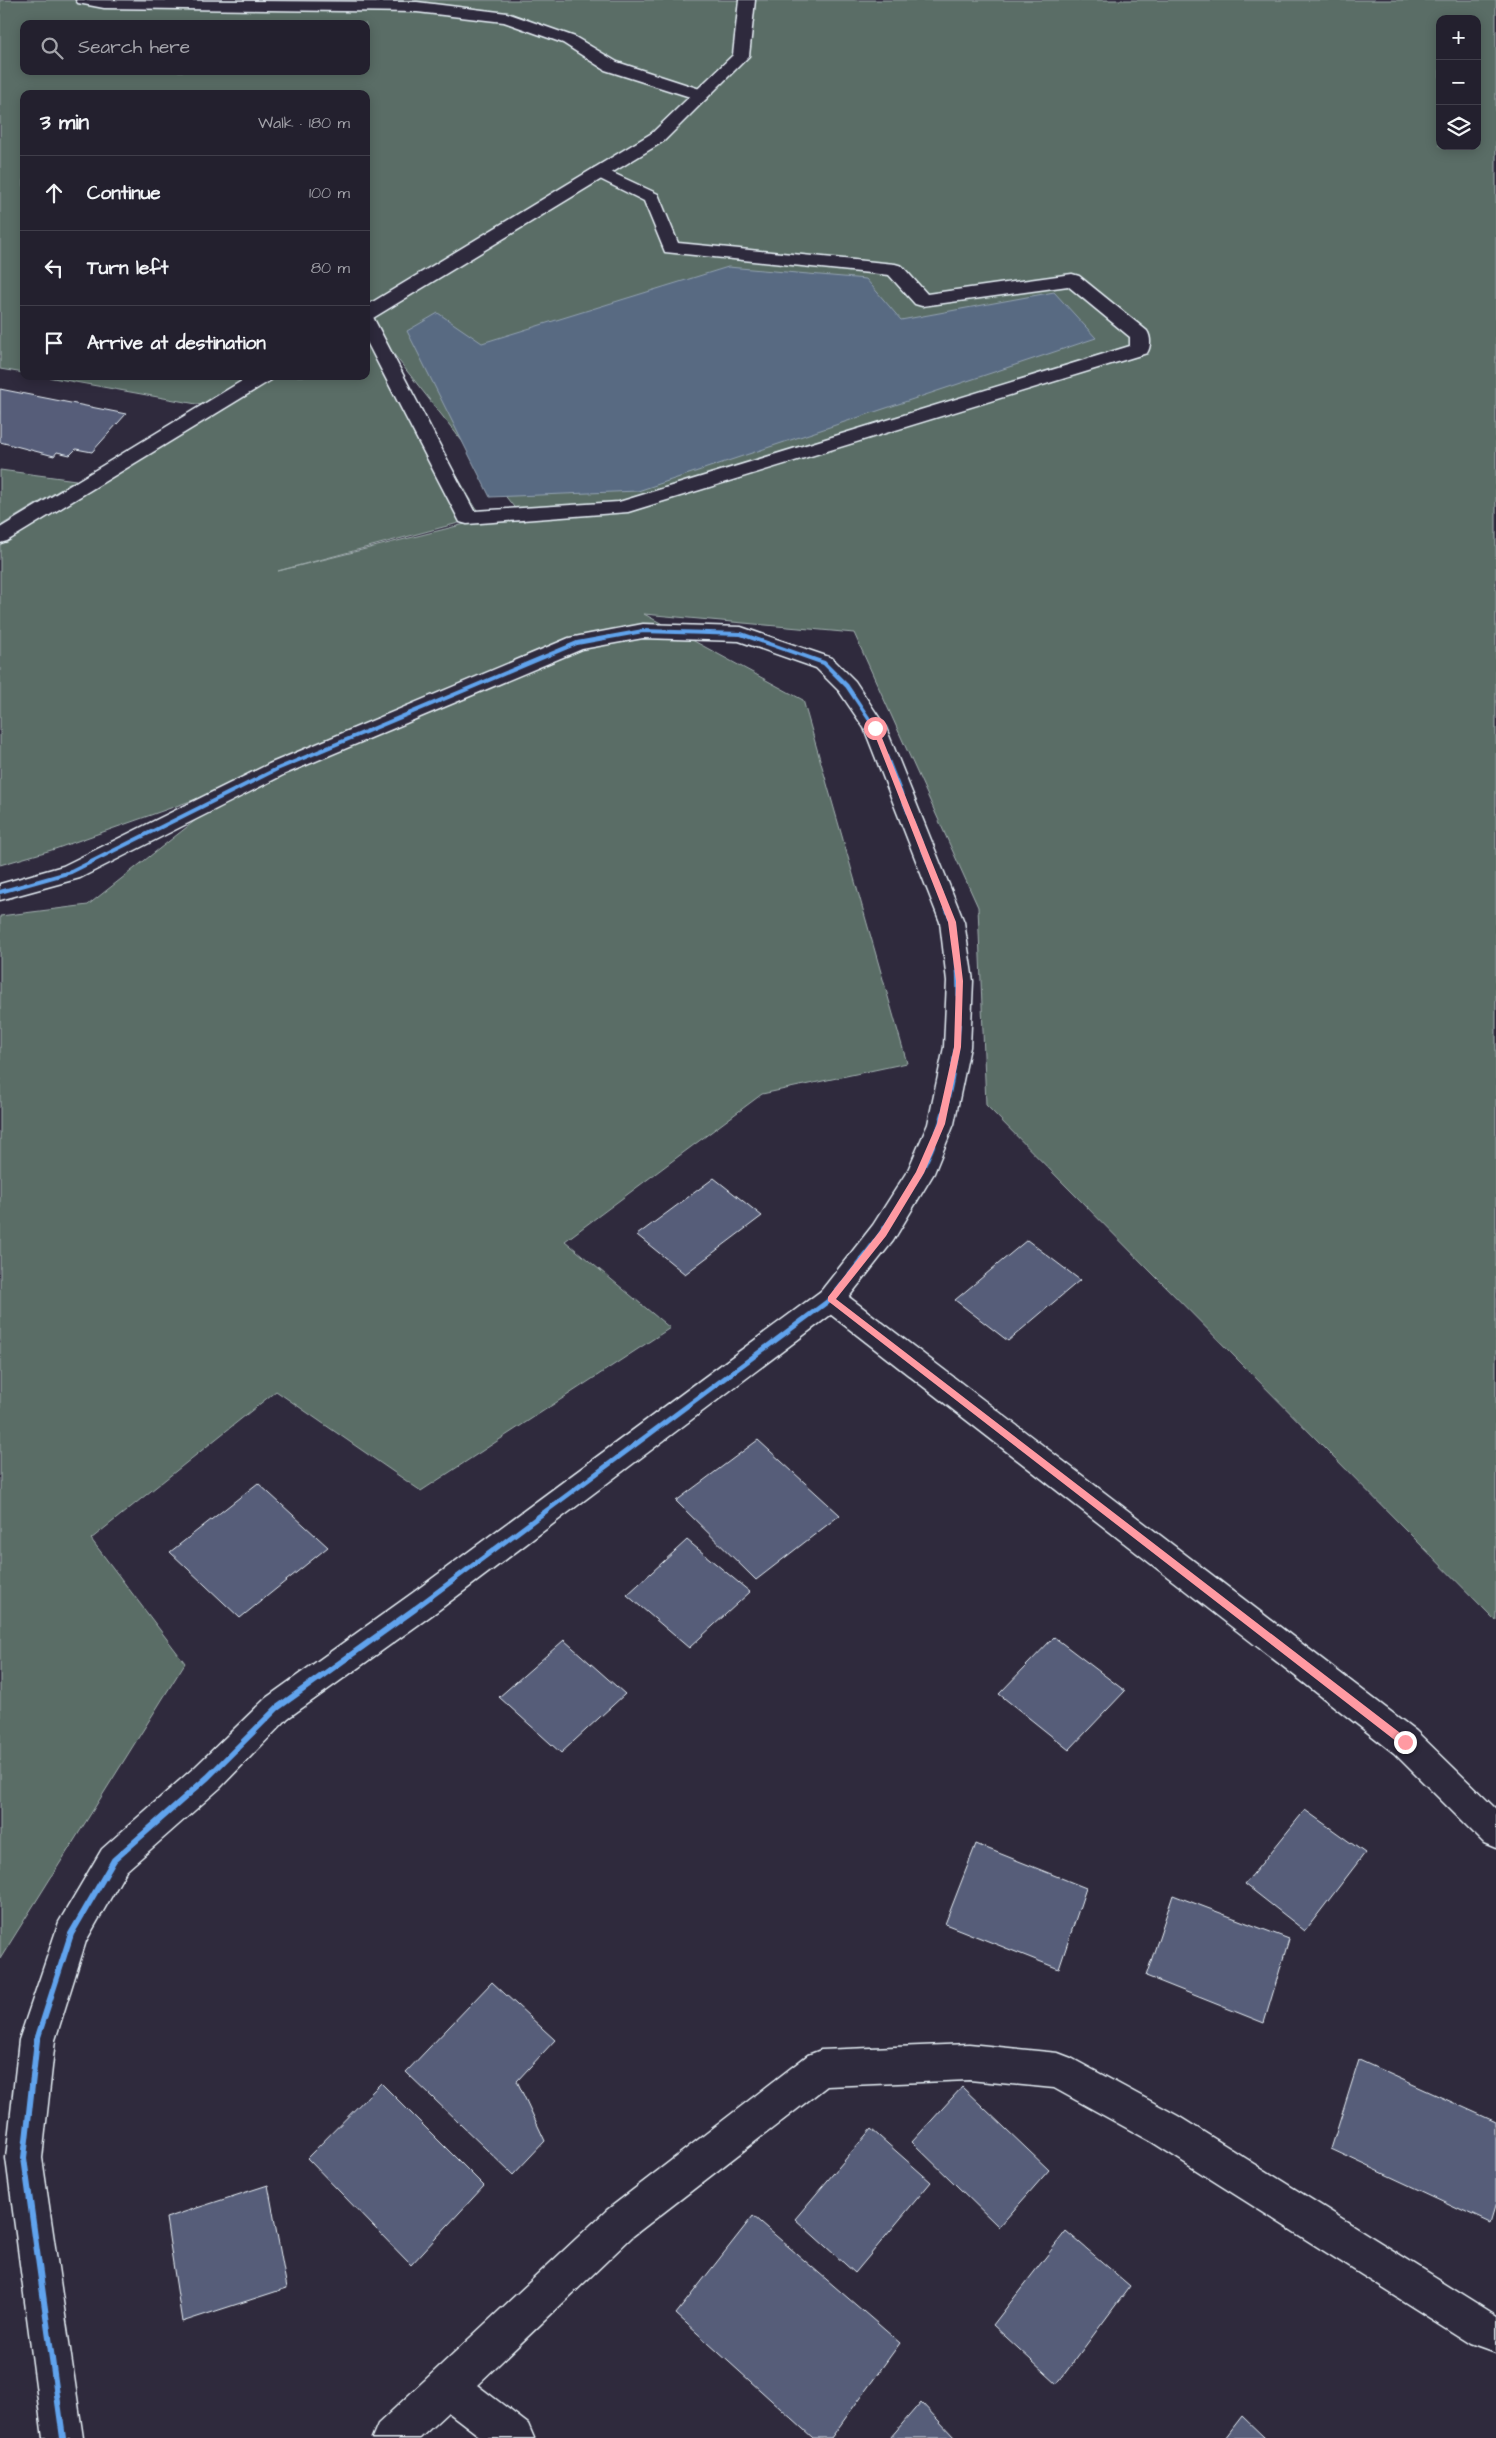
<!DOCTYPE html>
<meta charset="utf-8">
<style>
:root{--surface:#23202e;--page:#2b2836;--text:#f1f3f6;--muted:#a3a3aa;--line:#403e4a}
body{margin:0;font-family:"Architects Daughter",sans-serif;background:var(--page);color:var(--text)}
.controls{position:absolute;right:15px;top:15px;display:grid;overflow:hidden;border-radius:10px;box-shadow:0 2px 12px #0003}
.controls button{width:45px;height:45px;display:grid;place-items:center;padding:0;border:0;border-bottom:1px solid var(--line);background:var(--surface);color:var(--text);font:25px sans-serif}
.stop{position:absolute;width:15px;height:15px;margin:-11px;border:4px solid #ff9aa2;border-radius:50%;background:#fff}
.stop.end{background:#ff9aa2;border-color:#fff;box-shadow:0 1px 5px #0008}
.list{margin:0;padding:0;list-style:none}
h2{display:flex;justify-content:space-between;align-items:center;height:65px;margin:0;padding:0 20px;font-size:21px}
h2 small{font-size:16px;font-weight:400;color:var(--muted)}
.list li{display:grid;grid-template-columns:32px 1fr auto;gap:15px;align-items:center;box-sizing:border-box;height:75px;padding:0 20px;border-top:1px solid var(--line)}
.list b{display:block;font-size:19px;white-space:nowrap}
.list em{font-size:16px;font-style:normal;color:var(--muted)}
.icon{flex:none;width:28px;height:28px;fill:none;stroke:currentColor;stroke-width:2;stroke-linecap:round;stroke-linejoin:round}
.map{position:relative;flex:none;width:1496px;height:2438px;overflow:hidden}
.search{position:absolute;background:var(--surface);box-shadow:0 2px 12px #0003;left:20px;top:20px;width:350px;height:55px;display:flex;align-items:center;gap:12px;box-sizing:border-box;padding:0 18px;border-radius:10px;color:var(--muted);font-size:19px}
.panel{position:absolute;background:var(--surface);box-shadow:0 2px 12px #0003;left:20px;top:90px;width:350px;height:290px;border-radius:10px}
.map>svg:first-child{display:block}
.green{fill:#5a6d66;stroke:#a1afaf;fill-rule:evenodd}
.water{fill:#586b82;stroke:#92a1b1}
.building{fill:#575d79;stroke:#e8f1f8}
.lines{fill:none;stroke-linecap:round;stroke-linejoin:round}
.service-casing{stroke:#e8f1f8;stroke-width:3}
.minor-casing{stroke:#e8f1f8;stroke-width:3}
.tertiary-casing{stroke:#e8f1f8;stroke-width:3}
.service{fill:#2f2a3d;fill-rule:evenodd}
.minor{fill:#2f2a3d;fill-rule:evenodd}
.tertiary{fill:#2f2a3d;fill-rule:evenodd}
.cycleway-far2-casing{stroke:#2f2a3d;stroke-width:6}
.cycleway-far1-casing{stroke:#2f2a3d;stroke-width:8}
.cycleway-casing{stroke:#2f2a3d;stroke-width:9}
.cycleway-far2{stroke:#60a3ed;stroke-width:4}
.cycleway-far1{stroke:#60a3ed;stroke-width:5}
.cycleway{stroke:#60a3ed;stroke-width:6}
.route{fill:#ff9aa2}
</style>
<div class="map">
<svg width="1496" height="2438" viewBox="0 0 1496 2438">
<rect width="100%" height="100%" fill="#2f2a3d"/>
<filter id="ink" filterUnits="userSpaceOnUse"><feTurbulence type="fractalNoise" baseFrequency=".02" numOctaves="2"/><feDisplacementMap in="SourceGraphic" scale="10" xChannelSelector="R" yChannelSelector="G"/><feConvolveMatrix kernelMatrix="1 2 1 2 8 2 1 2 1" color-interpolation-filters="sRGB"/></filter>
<g filter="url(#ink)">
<g class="green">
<path d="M0,0H1496V1621L986,1105L978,907L854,633L644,614L803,700L907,1063L762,1094L565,1241L670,1328L421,1491L276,1391L91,1539L185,1663L0,1959V916L88,905L244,782L55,849L0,865V545L267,376H366V321L481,517L278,571L465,524L525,521L366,319V94H24V373L0,369ZM1440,19H1477V146H1440ZM24,24H366V71H24Z"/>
<polygon points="42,376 253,376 202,405"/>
<polygon points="0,470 76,480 0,526"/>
</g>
<polygon class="water" points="728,267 866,279 901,320 1054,292 1096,338 638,491 490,497 407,331 438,313 482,343"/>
<g class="building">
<polygon points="0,389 126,414 92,452 76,449 70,455 57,452 54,456 0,442"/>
<polygon points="714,1178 762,1216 685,1274 637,1235"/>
<polygon points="1027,1240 1080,1280 1008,1341 955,1300"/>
<polygon points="758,1440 840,1515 756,1580 676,1501"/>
<polygon points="258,1483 328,1547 240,1618 170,1552"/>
<polygon points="687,1540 750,1592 689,1648 627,1595"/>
<polygon points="1054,1637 1125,1691 1069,1750 999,1694"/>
<polygon points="564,1640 625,1694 561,1753 499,1697"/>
<polygon points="1305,1810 1365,1853 1305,1931 1245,1884"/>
<polygon points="976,1844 1086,1888 1059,1969 945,1924"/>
<polygon points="1173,1895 1289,1939 1264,2023 1146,1976"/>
<polygon points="492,1982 555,2040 517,2081 545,2141 513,2175 406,2072"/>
<polygon points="1359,2060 1496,2122 1496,2203 1490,2223 1331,2149"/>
<polygon points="381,2083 484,2186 411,2265 307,2158"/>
<polygon points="962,2087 1049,2170 999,2227 912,2142"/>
<polygon points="871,2129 931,2182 855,2273 795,2219"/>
<polygon points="268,2185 287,2288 182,2322 166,2218"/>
<polygon points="753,2216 900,2343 831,2438 813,2438 676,2314"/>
<polygon points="1066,2231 1130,2286 1057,2384 993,2325"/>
<polygon points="921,2402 955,2438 890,2438"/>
<polygon points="1242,2416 1265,2438 1225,2438"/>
</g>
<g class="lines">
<defs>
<path id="service" d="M600,167L658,194L678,243L895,264L902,266L927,294L1072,274L1079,276L1147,331C1151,337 1151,347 1147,353L628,512L467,524L460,522L366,340V315L373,317L375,321L474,511L619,502L1130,346V337L1068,286L922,306L915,304L889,275L665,252L644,201L594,176L591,172L594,168Z"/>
<g id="minor">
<polygon points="76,0 417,2 507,13 575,37 617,62 706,91 708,95 706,99 700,100 605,70 563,43 504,22 417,12 104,8 78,3"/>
<polygon points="831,1288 841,1291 1416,1731 1496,1809 1496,1848 1484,1843 1394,1753 821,1307 817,1299 821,1291"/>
<polygon points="969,2044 1058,2053 1071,2058 1178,2116 1496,2315 1496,2353 1471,2344 1152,2142 1054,2088 969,2080 827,2086 633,2236 477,2385 528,2424 534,2438 482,2438 448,2412 420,2438 372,2438 378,2424 607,2210 808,2055 821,2050"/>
</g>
<g id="tertiary">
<polygon points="739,0 755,0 749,56 664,141 373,318 366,320 366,306 652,133 733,55"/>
<polygon points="250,376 274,376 271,380 7,541 0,543 0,528"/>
<polygon points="643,624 741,627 832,658 855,681 886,728 964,922 973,981 970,1047 954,1124 934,1173 893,1241 841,1307 436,1612 288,1718 220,1788 126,1871 86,1941 55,2040 42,2158 83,2438 43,2438 6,2158 19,2040 59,1922 102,1849 196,1766 266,1698 414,1592 821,1291 873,1225 908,1170 928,1124 944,1047 947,981 940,922 864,728 839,691 816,668 739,641 643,638 582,649 285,774 80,878 0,900 0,884 63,866 269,764 569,638"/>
</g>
</defs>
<use href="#service" class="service-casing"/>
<use href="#minor" class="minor-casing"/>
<use href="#tertiary" class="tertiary-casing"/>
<use href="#service" class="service"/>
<use href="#minor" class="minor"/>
<use href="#tertiary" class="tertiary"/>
<defs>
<polyline id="cycleway-far2" points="0,892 71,872 277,769 577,643 643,631 741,634 824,663 847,686 875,728 952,922 956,949"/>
<path id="cycleway-far1" d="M413,1610L831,1299C863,1259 894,1219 919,1174C954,1112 965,1019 956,948"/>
<polyline id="cycleway" points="63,2438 24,2158 37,2040 71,1934 114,1860 208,1777 277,1708 415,1609"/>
</defs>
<use href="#cycleway-far2" class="cycleway-far2-casing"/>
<use href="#cycleway-far1" class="cycleway-far1-casing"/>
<use href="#cycleway" class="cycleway-casing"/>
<use href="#cycleway-far2" class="cycleway-far2"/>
<use href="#cycleway-far1" class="cycleway-far1"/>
<use href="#cycleway" class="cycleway"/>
</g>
</g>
<polygon class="route" points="875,726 878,728 956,922 963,981 961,1047 945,1124 924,1173 886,1236 836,1299 1408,1739 1408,1745 1401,1745 828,1301 828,1297 880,1231 916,1172 937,1124 954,1047 956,981 948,922 872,728"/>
</svg>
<div class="controls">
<button>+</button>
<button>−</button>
<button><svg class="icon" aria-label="layers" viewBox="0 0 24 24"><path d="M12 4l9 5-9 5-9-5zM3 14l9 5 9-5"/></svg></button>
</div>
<div class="stop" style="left:875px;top:728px"></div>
<div class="stop end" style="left:1405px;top:1742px"></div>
<div class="search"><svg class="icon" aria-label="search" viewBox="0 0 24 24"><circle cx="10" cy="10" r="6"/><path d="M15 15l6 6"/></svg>Search here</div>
<section class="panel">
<h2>3 min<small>Walk · 180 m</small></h2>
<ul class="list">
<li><svg class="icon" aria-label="ahead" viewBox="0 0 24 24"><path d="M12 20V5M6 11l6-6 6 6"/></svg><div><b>Continue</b></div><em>100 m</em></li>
<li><svg class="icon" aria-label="left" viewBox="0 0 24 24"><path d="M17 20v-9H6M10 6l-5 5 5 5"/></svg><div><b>Turn left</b></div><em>80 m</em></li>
<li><svg class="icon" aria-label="arrive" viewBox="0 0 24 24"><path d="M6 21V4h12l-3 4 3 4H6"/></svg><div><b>Arrive at destination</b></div></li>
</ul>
</section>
</div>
